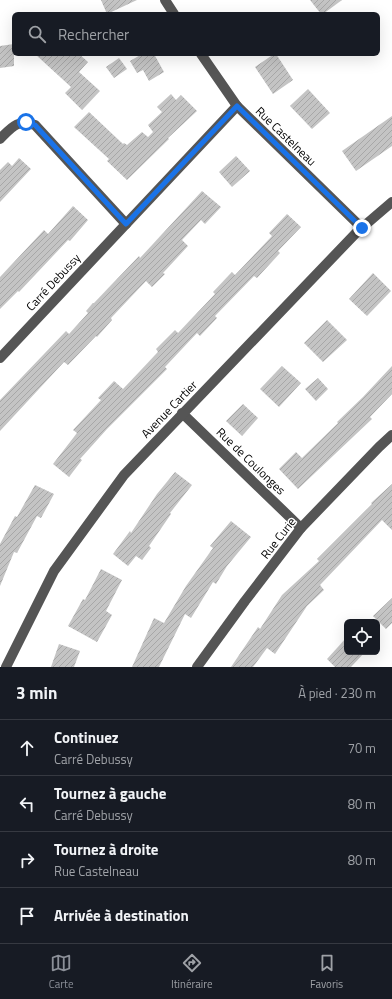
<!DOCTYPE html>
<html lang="fr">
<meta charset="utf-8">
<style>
:root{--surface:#171b24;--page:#242831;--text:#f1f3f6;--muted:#9ea1a6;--line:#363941;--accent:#8c9099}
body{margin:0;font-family:"Titillium Web",sans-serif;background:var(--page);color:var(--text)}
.controls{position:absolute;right:12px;bottom:12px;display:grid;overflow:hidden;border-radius:6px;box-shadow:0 4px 16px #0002}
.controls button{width:36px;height:36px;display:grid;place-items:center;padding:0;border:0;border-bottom:1px solid var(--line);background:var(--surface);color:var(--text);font:20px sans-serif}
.stop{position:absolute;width:12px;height:12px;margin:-9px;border:3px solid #1a73e8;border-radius:50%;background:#fff}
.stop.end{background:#1a73e8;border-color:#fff;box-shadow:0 1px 4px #0008}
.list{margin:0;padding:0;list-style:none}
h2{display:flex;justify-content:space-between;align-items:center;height:52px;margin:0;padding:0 16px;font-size:17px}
h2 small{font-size:13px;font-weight:400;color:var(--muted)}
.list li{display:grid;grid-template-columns:26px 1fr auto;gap:12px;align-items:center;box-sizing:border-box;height:56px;padding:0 16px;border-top:1px solid var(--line)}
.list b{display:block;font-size:15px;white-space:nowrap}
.list p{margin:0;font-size:13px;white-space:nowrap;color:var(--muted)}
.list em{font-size:13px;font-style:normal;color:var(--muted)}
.icon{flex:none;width:22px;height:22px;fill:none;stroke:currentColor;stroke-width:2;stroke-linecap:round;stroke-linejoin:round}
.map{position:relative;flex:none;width:392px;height:667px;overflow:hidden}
.search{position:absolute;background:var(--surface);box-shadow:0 4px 16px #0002;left:12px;right:12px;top:12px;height:44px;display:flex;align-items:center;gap:10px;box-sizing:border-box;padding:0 14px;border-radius:6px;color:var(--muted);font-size:15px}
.sheet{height:276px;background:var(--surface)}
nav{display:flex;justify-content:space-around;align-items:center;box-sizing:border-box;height:56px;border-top:1px solid var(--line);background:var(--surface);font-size:11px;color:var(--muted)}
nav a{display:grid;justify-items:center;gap:2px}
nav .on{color:var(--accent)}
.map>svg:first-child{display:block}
.building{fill:url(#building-hatch)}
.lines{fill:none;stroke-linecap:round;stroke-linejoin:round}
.minor{stroke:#555;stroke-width:10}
.route{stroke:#1a73e8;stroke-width:5}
.labels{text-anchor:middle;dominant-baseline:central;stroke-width:3;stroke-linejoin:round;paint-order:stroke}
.street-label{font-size:12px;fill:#000;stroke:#fff}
</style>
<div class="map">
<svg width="392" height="667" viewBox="0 0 392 667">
<defs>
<pattern id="building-hatch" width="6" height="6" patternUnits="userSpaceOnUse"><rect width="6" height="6" fill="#c4c4c4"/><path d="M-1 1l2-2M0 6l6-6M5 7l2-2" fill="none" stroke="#a7a7a7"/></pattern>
</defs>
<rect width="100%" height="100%" fill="#fff"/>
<g class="building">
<polygon points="101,0 137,0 107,14"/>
<polygon points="310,0 342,0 323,14 321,14"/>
<polygon points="14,44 14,66 0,68 0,46"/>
<polygon points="35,54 79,54 88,62 79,72 100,91 82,110 65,93 71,87"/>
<polygon points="142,54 154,54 164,72 149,81 143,70 137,73 130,61"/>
<polygon points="274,54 276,54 293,80 273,94 255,67"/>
<polygon points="119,58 127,69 114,78 106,67"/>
<polygon points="308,89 330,113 312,129 290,106"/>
<polygon points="171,94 176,100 181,95 197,111 168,138 169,139 127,180 107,161 109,159 74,127 89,112 123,144 124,143 127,145 142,132 148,137 153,132 148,125 162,112 157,107"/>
<polygon points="392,116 392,146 356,171 342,151"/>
<polygon points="236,156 250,171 232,187 219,172"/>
<polygon points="19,158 31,169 0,202 0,170 8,162 12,166"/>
<polygon points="202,191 221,207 205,224 201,220 182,240 188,246 163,273 165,274 152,287 146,281 111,318 112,320 97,337 96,336 68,365 64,362 0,431 0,400 66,331 69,334 88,313 86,311 93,303 94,303 139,256 140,258"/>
<polygon points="73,206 88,220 70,241 68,240 19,292 18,291 0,309 0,277 44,230 48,234"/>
<polygon points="287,214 301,227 278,251 280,253 257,278 254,276 215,316 217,318 200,336 197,333 165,367 167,369 107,429 80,459 82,460 69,477 53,464 77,433 73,430 101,400 98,398 114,381 123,389 158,352 156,349 175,330 178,333 215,294 213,292 232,272 235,275 272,236 269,233"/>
<polygon points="373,273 391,291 367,316 349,299"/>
<polygon points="327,320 347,340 323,362 304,343"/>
<polygon points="282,366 301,383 279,407 260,389"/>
<polygon points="392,366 392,394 370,417 372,419 298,489 279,469 296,452 302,458 338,423 337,422 363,397"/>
<polygon points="318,378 328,389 316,401 305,389"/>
<polygon points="243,404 258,418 242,436 226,421"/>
<polygon points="175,472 192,485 170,513 171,514 149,546 151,548 142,560 136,556 128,566 113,554 130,531 131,533 157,494"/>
<polygon points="392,484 392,530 382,520 320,585 324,590 307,606 275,654 267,648 253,667 231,667 258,627 260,629 282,595 319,561 317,559 372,504 371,503"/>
<polygon points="35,485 54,494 41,518 37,516 17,553 14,552 0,586 0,544 15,516 17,517"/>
<polygon points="231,521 251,537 227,566 216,584 213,582 191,618 185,614 159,667 132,667 154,618 164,623 186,586 213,548 210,546"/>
<polygon points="101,569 122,580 106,611 112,615 97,642 68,626 83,599 85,600"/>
<polygon points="392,598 392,623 386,629 373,616"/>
<polygon points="347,637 347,652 365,652 351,667 335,667 327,659"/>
<polygon points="59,644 80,651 74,667 51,667"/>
</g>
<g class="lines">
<g class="minor">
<polyline points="165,0 174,14"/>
<polyline points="201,54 237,106 362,228"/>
<path d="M0,139C12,127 17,119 35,125L126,224"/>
<polyline points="0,358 237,106"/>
<polyline points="182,413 301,528"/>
<polyline points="6,667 54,571 124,475 357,232 392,202"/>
<polyline points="197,667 245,601 301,528 379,447 392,435"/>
</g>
</g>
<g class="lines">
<polyline class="route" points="26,122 35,125 126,224 237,106 362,228"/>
</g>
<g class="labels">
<g class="street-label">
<text transform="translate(286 136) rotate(44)">Rue Castelneau</text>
<text transform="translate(53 282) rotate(-47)">Carré Debussy</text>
<text transform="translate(169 409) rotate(-46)">Avenue Cartier</text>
<text transform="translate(251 461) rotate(44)">Rue de Coulonges</text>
<text transform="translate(278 538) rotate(-52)">Rue Curie</text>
</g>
</g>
</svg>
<div class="controls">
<button><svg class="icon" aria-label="locate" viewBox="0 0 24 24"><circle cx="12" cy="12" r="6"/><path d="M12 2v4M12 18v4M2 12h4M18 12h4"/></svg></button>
</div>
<div class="stop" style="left:26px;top:122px"></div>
<div class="stop end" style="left:362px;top:228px"></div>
<div class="search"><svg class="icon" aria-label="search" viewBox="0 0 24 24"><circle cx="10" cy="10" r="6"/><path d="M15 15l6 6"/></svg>Rechercher</div>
</div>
<section class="sheet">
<h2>3 min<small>À pied · 230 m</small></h2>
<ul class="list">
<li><svg class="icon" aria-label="ahead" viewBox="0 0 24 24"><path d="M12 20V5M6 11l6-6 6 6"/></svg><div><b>Continuez</b><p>Carré Debussy</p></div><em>70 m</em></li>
<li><svg class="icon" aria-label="left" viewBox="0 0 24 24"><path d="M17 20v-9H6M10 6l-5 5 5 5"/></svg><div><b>Tournez à gauche</b><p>Carré Debussy</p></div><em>80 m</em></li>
<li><svg class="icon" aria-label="right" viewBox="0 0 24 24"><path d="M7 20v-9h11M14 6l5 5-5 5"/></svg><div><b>Tournez à droite</b><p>Rue Castelneau</p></div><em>80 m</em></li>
<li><svg class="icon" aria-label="arrive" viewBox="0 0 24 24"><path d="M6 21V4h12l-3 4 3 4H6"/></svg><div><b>Arrivée à destination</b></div></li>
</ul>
</section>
<nav>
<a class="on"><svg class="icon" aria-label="map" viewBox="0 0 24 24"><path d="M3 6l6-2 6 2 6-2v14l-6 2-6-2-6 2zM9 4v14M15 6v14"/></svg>Carte</a>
<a><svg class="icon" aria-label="directions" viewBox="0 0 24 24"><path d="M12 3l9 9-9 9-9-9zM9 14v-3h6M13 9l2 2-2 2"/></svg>Itinéraire</a>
<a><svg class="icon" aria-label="saved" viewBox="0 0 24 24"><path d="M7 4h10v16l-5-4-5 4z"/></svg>Favoris</a>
</nav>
